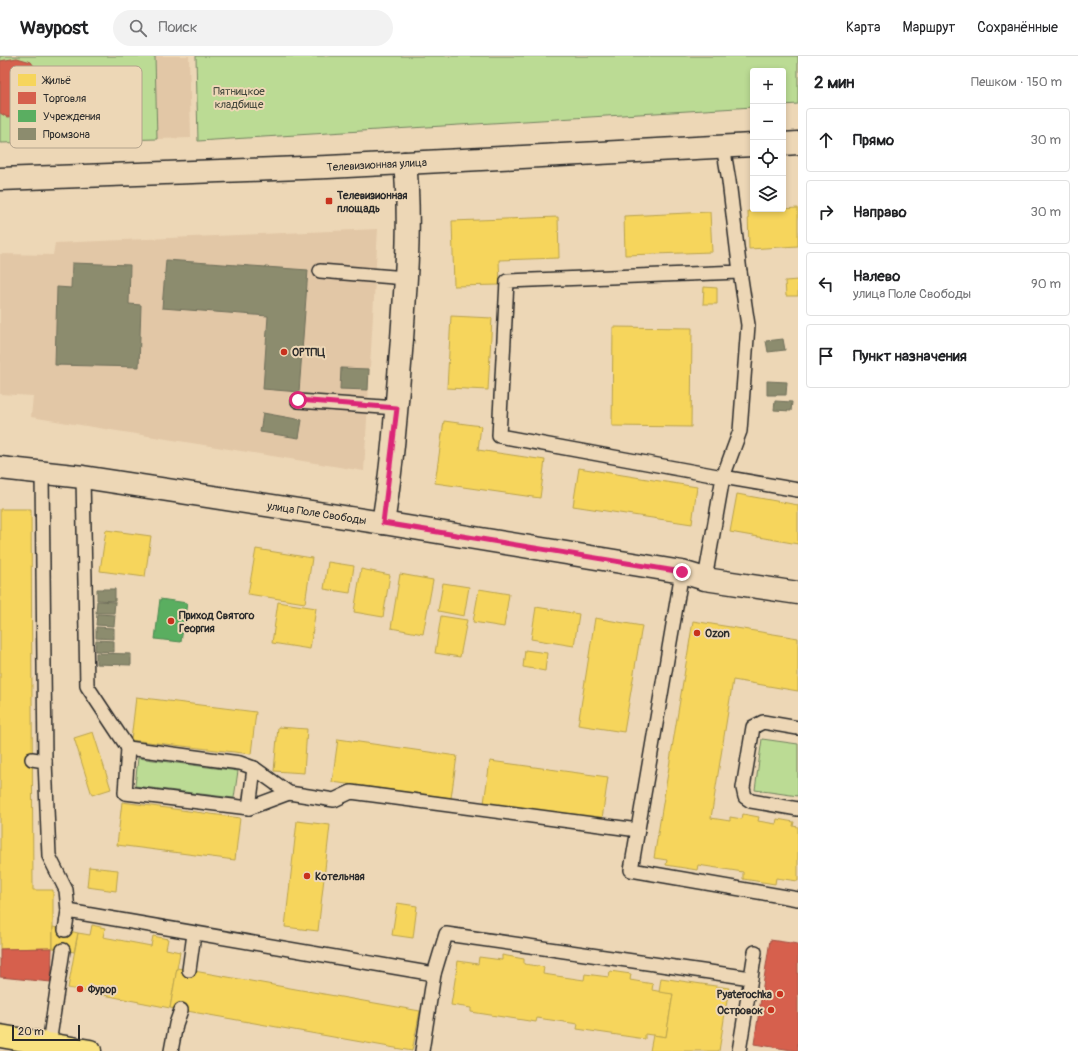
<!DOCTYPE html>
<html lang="ru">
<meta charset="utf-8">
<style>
:root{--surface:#fff;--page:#f2f2f2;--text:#202124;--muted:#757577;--line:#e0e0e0}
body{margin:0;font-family:Pangolin,sans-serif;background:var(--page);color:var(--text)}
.controls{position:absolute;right:12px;top:12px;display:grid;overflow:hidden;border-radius:4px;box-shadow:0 2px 6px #0003}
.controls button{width:36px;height:36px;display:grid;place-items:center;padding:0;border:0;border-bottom:1px solid var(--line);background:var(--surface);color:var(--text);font:20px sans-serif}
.scale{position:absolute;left:12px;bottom:10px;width:68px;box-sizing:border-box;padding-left:4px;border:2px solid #2b2b2b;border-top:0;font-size:11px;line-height:14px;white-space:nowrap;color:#2b2b2b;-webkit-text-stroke:3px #edd7b6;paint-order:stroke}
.stop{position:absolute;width:12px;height:12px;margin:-9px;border:3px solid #db2777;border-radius:50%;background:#fff}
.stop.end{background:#db2777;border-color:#fff;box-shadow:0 1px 4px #0008}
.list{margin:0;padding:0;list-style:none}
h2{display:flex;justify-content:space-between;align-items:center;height:52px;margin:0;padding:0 16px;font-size:17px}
h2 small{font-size:13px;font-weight:400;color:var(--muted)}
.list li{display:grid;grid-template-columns:26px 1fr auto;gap:12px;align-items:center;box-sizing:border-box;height:64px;margin:0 8px 8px;padding:0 8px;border:1px solid var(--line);border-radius:4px}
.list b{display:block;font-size:15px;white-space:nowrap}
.list p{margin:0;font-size:13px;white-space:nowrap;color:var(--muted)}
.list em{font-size:13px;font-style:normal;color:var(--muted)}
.icon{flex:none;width:22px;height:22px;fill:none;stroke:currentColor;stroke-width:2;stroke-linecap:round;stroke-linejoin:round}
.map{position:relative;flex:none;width:798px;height:995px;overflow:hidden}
header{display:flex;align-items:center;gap:24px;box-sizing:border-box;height:56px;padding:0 20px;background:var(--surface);border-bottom:1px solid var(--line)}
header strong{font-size:19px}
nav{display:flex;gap:22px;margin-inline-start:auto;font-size:14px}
.search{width:280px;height:36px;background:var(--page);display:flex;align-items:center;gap:10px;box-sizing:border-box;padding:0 14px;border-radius:22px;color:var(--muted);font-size:15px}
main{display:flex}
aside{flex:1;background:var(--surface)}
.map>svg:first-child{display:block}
.built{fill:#e2c7a6}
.green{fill:#bbdb94;stroke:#738360}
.homes{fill:#f6d55c;stroke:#b9a24d}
.shops{fill:#d6604d;stroke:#a35043}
.public{fill:#5aae61;stroke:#4c8751}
.industry{fill:#8c8c6e;stroke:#6f6f5a}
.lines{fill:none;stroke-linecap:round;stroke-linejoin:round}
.service-casing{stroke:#2b2b2b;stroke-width:16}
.minor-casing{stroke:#2b2b2b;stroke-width:25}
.secondary-casing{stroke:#2b2b2b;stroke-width:25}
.primary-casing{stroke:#2b2b2b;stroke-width:25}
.service{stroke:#edd7b6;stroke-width:13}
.minor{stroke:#edd7b6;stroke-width:22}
.secondary{stroke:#edd7b6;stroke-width:22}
.primary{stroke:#f9e181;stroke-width:22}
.route{stroke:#db2777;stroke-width:5}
.poi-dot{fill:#c8321e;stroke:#edd7b6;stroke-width:1.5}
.labels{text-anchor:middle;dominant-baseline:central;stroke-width:4;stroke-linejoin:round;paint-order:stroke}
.park-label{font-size:11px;fill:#41453b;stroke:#edd7b6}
.street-label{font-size:11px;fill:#2b2b2b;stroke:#edd7b6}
.poi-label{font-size:11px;font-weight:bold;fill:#2b2b2b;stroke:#edd7b6;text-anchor:start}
.key{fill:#edd7b6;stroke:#b3a38c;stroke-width:1}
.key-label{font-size:11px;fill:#2b2b2b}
</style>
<header>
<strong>Waypost</strong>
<div class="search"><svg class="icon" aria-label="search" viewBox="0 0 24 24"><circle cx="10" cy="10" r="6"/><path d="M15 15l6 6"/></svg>Поиск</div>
<nav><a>Карта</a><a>Маршрут</a><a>Сохранённые</a></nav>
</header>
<main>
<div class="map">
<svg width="798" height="995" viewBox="0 0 798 995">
<rect width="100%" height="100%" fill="#edd7b6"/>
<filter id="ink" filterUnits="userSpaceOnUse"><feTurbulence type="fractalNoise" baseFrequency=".025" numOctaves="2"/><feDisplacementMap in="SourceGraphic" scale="8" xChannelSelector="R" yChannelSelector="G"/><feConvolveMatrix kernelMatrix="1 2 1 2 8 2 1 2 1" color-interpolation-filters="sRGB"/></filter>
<g filter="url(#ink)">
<g class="built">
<polygon points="155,0 189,0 191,82 157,83"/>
<polygon points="378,173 364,415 31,361 33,340 0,338 0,198 53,199 55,187"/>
</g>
<g class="green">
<polygon points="0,0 155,0 157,83 0,87"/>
<polygon points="196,0 798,0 798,48 783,49 783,15 753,15 753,51 198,85"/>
<polygon points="762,683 798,688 798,740 755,734"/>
<polygon points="138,702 238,715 234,742 135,730"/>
</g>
<g class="homes">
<polygon points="798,152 798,190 749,193 748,155"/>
<polygon points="710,156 712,196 625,199 624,160"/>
<polygon points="558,161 559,202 499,204 500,229 454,230 452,165"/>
<polygon points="798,224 798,240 786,240 785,225"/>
<polygon points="704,231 717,232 717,248 703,248"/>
<polygon points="451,260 492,262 488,334 447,332"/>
<polygon points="613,271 692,272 691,371 612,370"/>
<polygon points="444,365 481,370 478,394 545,404 540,442 435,427"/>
<polygon points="579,412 697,431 692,468 573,450"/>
<polygon points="737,438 798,449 798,488 730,476"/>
<polygon points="0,453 31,453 33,834 53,834 53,892 0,893"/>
<polygon points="106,474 151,480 145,521 100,515"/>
<polygon points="256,493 312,502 305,547 248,538"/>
<polygon points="328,506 354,510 350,537 324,533"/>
<polygon points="361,513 390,519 383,561 354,556"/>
<polygon points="400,518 433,524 423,578 391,572"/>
<polygon points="443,527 469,531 464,560 438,555"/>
<polygon points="479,533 509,538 504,571 473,566"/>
<polygon points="278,546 316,552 310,593 272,587"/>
<polygon points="536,551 579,558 574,590 531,583"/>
<polygon points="441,560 467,564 460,601 435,597"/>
<polygon points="595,562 642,570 624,676 578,669"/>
<polygon points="693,565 798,582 798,635 733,624 711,762 730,765 730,761 742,763 743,758 759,761 758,765 776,768 777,763 794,766 793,770 798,771 798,825 776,822 775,828 743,823 743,816 698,809 697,814 666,809 667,804 654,802"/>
<polygon points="525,594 547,597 545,615 523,611"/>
<polygon points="136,641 256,656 251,698 131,684"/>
<polygon points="278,671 307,673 304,717 274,715"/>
<polygon points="93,676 111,733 92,739 74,682"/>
<polygon points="338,683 457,700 451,742 332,726"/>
<polygon points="490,705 608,721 602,763 484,747"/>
<polygon points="122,746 240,762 235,804 117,789"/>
<polygon points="297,765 330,769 318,875 285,871"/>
<polygon points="89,811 118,814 116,835 87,831"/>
<polygon points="397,847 417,850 413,882 392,879"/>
<polygon points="92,869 105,872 103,881 151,890 153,880 168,883 166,893 180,896 170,952 68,932 78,877 90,879"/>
<polygon points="53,871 78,877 74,896 53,892"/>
<polygon points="502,899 524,903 524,908 544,911 543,918 584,924 585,918 609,921 610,915 631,918 630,924 653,928 652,934 673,938 666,981 645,978 645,983 577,973 578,968 537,962 536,966 471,956 471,952 451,949 458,905 478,908 479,901 502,904"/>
<polygon points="177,912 420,955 412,995 170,952"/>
<polygon points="661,922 729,932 719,995 650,995 653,979 666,981 673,938 659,936"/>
</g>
<g class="shops">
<polygon points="17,2 31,6 40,19 43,36 35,52 21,60 7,61 0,57 0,5"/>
<polygon points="770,884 798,888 798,995 754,988"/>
<polygon points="52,892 51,926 0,921 0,893"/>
</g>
<polygon class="public" points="160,543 187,547 181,586 155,583"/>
<g class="industry">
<polygon points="166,204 308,214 299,336 263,333 268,260 162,252"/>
<polygon points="72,207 130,209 129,248 141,249 139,311 55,309 57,231 71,232"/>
<polygon points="783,283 785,294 768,296 766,285"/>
<polygon points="341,312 369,313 368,334 340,333"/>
<polygon points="767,325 787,326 786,339 767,339"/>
<polygon points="775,345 792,346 791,355 774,354"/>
<polygon points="263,357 302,364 299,382 260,376"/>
<polygon points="97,533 115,533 115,545 97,544"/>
<polygon points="97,545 115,546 114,557 96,557"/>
<polygon points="97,558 115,559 114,570 96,569"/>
<polygon points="96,571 114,572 114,583 96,582"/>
<polygon points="96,584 114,585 114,596 95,595"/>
<polygon points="96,597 131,598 131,609 96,608"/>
</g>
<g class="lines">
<defs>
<g id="service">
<polyline points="320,215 406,222"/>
<polyline points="740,216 748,269 740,375 723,421 798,434"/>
<polyline points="298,345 397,352"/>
<polyline points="42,416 45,705"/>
<polyline points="83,421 87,630 128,692 240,707 254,712 289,737 334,744 351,736 638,774"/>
<polyline points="682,516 631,814 798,843"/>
<polyline points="705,523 723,421 499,380 507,225 740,216 729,125 723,90"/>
<polyline points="798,672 763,666 753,671 743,732 745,741 751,745 798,753"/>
<polyline points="128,692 125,737 249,752 289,737"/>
<polyline points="32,703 45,705 49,800 66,834 68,855 65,874"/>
<polyline points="249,752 254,712"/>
<polyline points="68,855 434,918"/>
<polyline points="189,914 194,878"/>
<polyline points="751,922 755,896"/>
<polyline points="49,988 63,894"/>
<polyline points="171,995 176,968 181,954"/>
<polyline points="422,995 434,918 446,878 751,922 739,995"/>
</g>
<g id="minor">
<path id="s1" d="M0,412L83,421L383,467L682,516L705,523L798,537"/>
<path d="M383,467C393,406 397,344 402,283C406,224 411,165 405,107"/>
</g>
<g id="secondary">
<polyline points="783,88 798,87"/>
<path id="s2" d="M0,123L328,111L753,89"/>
</g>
<polyline id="primary" points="0,980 90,995"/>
</defs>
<use href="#service" class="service-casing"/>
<use href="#minor" class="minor-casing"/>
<use href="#secondary" class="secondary-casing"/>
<use href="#primary" class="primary-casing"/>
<use href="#service" class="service"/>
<use href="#minor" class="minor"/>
<use href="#secondary" class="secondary"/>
<use href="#primary" class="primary"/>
</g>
</g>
<g class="lines" filter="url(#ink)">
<polyline class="route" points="298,344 397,352 383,467 682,516"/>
</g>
<g class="poi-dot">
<rect x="325" y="141" width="8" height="8" rx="2"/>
<circle cx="284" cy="296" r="4"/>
<circle cx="171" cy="565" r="4"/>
<circle cx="697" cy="577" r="4"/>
<circle cx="307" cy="820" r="4"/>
<circle cx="80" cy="933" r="4"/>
<circle cx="780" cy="938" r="4"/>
<circle cx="771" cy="954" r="4"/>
</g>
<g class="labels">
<g class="park-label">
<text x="239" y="35">Пятницкое<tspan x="239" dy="13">кладбище</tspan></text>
</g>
<g class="street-label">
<text stroke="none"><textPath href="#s2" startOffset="377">Телевизионная улица</textPath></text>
<text stroke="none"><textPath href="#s1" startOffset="320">улица Поле Свободы</textPath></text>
</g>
<g class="poi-label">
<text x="337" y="139">Телевизионная<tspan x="337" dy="13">площадь</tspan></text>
<text x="292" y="296">ОРТПЦ</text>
<text x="179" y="559">Приход Святого<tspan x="179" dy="13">Георгия</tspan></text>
<text x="705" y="577">Ozon</text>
<text x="315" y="820">Котельная</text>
<text x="88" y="933">Фурор</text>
<text x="772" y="938" text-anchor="end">Pyaterochka</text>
<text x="763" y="954" text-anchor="end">Островок</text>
</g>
</g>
<rect x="10" y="10" width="132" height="82" rx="6" class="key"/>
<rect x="18" y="18" width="18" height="12" fill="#f6d55c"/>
<rect x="18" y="36" width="18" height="12" fill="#d6604d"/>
<rect x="18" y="54" width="18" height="12" fill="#5aae61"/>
<rect x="18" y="72" width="18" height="12" fill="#8c8c6e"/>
<g class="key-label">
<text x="43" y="28">Жильё</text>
<text x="43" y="46">Торговля</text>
<text x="43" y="64">Учреждения</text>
<text x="43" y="82">Промзона</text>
</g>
</svg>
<div class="controls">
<button>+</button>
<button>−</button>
<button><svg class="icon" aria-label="locate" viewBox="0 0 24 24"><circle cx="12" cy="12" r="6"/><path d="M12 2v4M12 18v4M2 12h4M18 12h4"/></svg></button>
<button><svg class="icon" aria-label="layers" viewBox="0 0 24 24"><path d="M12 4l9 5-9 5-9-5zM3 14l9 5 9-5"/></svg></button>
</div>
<div class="scale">20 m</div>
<div class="stop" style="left:298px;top:344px"></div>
<div class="stop end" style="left:682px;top:516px"></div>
</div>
<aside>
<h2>2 мин<small>Пешком · 150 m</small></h2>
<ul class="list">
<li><svg class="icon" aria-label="ahead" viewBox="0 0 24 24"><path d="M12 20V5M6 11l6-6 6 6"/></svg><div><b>Прямо</b></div><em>30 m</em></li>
<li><svg class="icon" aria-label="right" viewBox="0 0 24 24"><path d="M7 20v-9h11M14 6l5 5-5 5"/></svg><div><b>Направо</b></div><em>30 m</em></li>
<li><svg class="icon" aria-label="left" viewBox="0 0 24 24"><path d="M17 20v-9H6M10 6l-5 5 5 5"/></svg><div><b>Налево</b><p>улица Поле Свободы</p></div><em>90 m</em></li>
<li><svg class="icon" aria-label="arrive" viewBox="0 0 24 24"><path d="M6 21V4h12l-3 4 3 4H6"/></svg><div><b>Пункт назначения</b></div></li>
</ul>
</aside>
</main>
